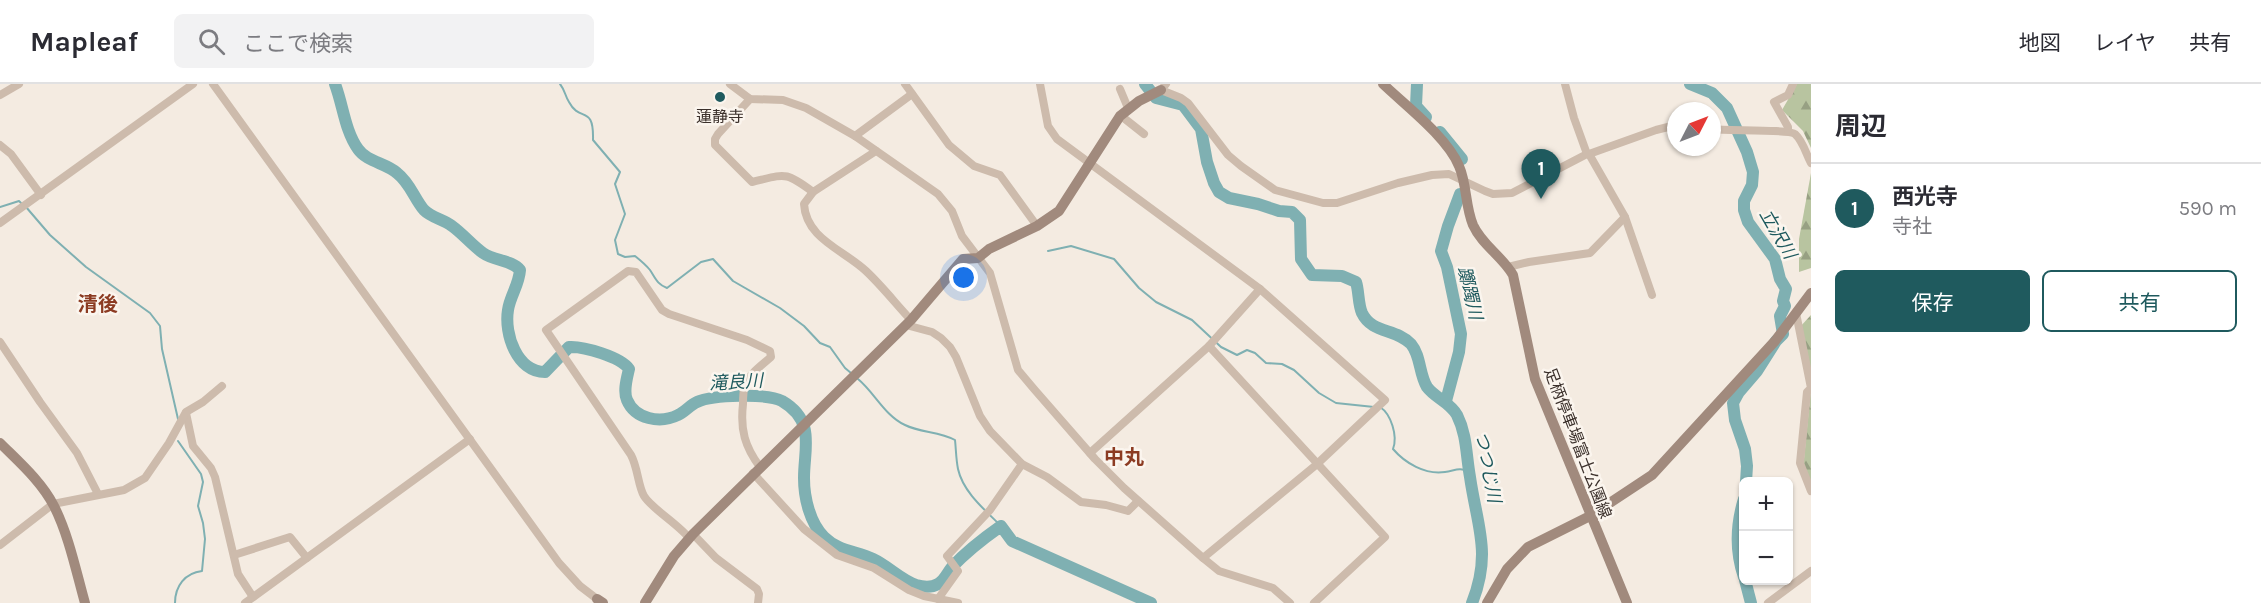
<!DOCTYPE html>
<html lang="ja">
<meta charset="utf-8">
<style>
:root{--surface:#fff;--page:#f2f2f3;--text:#2b2b33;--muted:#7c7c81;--line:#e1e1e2;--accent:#1f5a5e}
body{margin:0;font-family:Karla,"Noto Sans JP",sans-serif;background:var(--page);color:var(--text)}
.controls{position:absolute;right:18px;bottom:18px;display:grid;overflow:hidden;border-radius:9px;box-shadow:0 2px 4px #0004}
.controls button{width:54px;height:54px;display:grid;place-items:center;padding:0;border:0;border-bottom:2px solid var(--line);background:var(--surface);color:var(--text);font:30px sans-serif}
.compass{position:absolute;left:1667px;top:18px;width:54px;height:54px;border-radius:50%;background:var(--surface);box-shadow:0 2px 4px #0004;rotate:48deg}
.you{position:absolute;left:964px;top:194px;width:21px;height:21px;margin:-15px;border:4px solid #fff;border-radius:50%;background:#1a73e8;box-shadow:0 0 0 9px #1a73e833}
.badge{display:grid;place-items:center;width:39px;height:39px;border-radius:50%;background:var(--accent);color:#fff;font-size:20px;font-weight:700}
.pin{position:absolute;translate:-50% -50px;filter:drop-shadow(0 2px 3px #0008)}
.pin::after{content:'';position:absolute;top:32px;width:21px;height:18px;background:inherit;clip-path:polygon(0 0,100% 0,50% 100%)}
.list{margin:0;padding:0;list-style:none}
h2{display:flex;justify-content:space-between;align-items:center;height:78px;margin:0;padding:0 24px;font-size:26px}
h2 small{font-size:20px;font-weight:400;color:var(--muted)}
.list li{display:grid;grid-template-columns:39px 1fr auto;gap:18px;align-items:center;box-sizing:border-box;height:90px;padding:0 24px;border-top:2px solid var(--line)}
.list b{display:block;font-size:22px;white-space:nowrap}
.list p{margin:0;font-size:20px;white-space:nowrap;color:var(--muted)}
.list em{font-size:20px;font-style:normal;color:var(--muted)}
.actions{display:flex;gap:12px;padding:18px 24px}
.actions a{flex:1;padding:14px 0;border:2px solid var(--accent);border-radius:9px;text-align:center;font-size:21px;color:var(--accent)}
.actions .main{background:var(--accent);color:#fff}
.icon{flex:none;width:33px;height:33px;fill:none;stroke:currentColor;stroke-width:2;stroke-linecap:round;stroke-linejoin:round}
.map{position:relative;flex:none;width:1811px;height:519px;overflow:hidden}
header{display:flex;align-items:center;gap:36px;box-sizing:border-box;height:84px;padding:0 30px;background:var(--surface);border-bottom:2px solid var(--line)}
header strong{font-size:28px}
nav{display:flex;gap:33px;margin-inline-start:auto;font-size:21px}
.search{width:420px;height:54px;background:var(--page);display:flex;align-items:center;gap:15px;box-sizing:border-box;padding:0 21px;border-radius:9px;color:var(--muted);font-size:22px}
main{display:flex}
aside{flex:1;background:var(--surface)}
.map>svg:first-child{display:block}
.forest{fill:url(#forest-firs)}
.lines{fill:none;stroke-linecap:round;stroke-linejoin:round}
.stream{stroke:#7fb0b2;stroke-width:2}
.river{stroke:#7fb0b2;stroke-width:12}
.street{stroke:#cdbbac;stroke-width:8}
.secondary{stroke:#a18a7d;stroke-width:10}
.poi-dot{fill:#1f5a5e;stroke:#fbf5ee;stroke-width:2}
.labels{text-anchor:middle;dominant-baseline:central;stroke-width:5;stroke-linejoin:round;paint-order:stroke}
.poi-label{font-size:16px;fill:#3b302b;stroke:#fbf5ee}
.street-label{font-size:16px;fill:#3b302b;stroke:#fbf5ee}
.water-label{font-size:18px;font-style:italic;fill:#1f5a5e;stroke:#fbf5ee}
.quarter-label{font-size:20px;font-weight:bold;fill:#8c3b22;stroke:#fbf5ee}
</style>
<header>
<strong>Mapleaf</strong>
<div class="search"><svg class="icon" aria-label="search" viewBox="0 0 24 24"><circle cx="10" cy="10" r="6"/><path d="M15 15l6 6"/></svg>ここで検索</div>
<nav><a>地図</a><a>レイヤ</a><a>共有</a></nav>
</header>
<main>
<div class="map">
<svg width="1811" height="519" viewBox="0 0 1811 519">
<defs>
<pattern id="forest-firs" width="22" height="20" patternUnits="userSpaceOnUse" patternTransform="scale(1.5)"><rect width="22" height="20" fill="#b8c4a0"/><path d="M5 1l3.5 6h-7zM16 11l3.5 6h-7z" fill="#97a083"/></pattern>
</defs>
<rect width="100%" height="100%" fill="#f4ebe1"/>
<g class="forest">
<polygon points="1797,0 1811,0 1811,64 1803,47 1782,26"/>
<polygon points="1811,89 1811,184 1799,188 1799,155"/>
<polygon points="1811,231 1811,302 1799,244"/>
<polygon points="1811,304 1811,407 1803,385"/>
</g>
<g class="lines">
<g class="stream">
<path d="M560,0C565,6 565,12 569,18C580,39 594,20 593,56L620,88L615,100L625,130L615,156L618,170L625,173L635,172C640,176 646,181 650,186C656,195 657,200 667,204L701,178L713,175L733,197L780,224L804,242L820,259L830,263L845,284L851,289"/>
<polyline points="0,123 19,117 22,120"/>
<polyline points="26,123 50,151 86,183 150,229 160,242 162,265 178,335"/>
<polyline points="1048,167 1071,162 1114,175 1139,204 1156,218 1192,236 1221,263 1237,271 1247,266 1255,269 1266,279 1282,280 1294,286 1319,309 1336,319 1374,323"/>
<path d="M858,295C874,308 885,332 905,341C921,349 939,347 955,356C956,365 956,375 958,385C963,408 985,426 1001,442"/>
<path d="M1380,323C1391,330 1398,352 1393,365C1405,379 1425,391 1445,388C1454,387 1459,383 1468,387"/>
<path d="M175,519C175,502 185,489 202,487L205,455L203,439L198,422L203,398L201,390L178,357"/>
</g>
<g class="river">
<path d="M335,0C343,21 345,47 358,65C367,78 386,79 397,89C410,99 414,114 424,126C432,134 443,135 452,142C463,150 472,161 483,169C494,177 512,176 520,186C519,201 510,212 508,226C504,250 517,288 545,288L569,263C583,262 621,273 629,285C627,294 623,307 627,316C635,335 660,340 678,331C685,328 690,321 697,318C712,311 767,309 782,317C816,337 804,364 804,394C804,414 810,439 824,453C838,467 856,467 873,475C888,482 901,496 916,501C923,503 931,504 938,500C945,496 947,489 952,483C966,468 984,454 1001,442L1012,457L1151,519"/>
<path d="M1145,0L1156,14L1183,21L1201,45L1207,78L1214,99L1219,108L1229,114L1258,120L1279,127L1292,128L1300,136L1301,175L1312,191L1342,192L1356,198C1359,207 1358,220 1362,229C1372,250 1396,244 1411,260C1421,272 1419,290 1427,303C1435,314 1450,318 1457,331C1467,351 1466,371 1470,393C1477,442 1492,469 1472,519"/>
<polyline points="1417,0 1416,22 1426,33"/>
<polyline points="1690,0 1712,9 1727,24 1747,68 1753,88 1752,101 1744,117 1744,126 1748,138 1775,175 1780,195 1786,205 1783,217 1785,222 1780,232 1783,250 1776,257 1757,287 1739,308 1733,319 1735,336 1745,365 1747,382 1746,398"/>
<polyline points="1440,48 1462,75"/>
<polyline points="1446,317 1459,268 1461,250 1447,183 1441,167 1448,142 1460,110"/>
<path d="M1744,415C1736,441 1735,467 1744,493"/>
<polyline points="1745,496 1751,519"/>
</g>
<g class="street">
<polyline points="213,0 559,479 580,502 597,515"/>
<polyline points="730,0 750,15 783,16 806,24 855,52 938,110 952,127 962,152 990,189 1018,286 1034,305 1095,375 1124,404 1203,474 1219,487 1273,504 1290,519"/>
<polyline points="905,0 949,61 974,82 1000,91 1037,142"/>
<polyline points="1040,0 1048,42 1057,55 1260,205 1385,316 1316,381 1203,474"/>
<polyline points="1166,0 1161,6 1181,14 1188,19 1228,71 1241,82 1275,106 1323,119 1337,119 1398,99 1432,91 1449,90 1485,107 1493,110 1512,109 1587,70"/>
<polyline points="1120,5 1128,24"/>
<polyline points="0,11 19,0"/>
<path d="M750,15L718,50L715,55V61L752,98C786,90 785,87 813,108L876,67"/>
<polyline points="1120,31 1144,50"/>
<path d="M1712,45C1726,47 1789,45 1795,50C1803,57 1806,70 1811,79"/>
<polyline points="1788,47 1788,43 1774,18 1788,11 1793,0"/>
<polyline points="855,52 912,10"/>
<polyline points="0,61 11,70 41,111"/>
<polyline points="1589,70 1656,46 1676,41"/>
<path d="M813,108L804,120C806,155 844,166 866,187C882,202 896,220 911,236"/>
<polyline points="1625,133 1652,211"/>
<polyline points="0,139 193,0"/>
<polyline points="1508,183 1529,178 1590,169 1625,133 1589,70 1587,70 1574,34 1565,0"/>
<polyline points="1796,229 1811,304 1807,308 1800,379 1811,407"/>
<polyline points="906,241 932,248 941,254 950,263 956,273 980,332 990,347 1022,380 1047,393 1081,418 1106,421 1128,427 1138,417"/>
<polyline points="0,258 40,318 77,369 98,410"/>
<polyline points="1209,262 1385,453 1314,519"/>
<polyline points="186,329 193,362 211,384 215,393 238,490 253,513"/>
<polyline points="1090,369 1209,262 1260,205"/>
<polyline points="753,389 804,445 837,471 874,484 909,506 924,512 958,519"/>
<polyline points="693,450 716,474 757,505 759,510 758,519"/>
<path d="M689,454C678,440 651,424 644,412C638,402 638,384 631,371L546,246L628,187L636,188L662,226L669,230L747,256L770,267L771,273C762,281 749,290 745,301C743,307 743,314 743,320C740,346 745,363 760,383"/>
<polyline points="0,461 53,420 124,406 145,394 169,359 186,328 203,318 222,302"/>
<polyline points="234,471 290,453 307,474"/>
<polyline points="938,515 958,487 947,472 990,426 1022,380"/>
<polyline points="245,519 470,355"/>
<polyline points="1768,519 1811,487"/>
</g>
<g class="secondary">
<path d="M1383,0C1406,22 1447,53 1459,82C1467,100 1465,122 1473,141C1482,161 1502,172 1513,191L1535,295L1627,519"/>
<path d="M0,359C19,378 41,397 54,422C69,452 76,487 85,519"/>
<polyline points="597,515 603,519"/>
<polyline points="645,519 674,472 693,450 911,236 963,175 978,174 989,165 1037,142 1059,127 1120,32 1139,17 1161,6"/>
<polyline points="1487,519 1507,485 1528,463 1590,432 1652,391 1775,257 1811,209"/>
</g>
</g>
<circle class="poi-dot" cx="720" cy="13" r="6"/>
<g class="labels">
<g class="poi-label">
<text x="720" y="32">蓮静寺</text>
</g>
<g class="street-label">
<text transform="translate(1578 359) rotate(69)">足柄停車場富士公園線</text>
</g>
<g class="water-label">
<text transform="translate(1778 150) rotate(60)">立沢川</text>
<text transform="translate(1470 209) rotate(77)">躑躅川</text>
<text transform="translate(736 298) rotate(-3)">滝良川</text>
<text transform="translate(1488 383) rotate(79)">つつじ川</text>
</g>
<g class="quarter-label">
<text x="98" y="220">清後</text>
<text x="1124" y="373">中丸</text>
</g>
</g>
</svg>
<div class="controls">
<button>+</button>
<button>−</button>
</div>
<svg class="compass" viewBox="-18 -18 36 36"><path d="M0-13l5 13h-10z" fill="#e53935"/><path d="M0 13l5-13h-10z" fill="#7c7c81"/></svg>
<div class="you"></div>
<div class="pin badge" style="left:1541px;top:115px">1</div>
</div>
<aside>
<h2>周辺<small></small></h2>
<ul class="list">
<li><span class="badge">1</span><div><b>西光寺</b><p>寺社</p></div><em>590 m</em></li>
</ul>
<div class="actions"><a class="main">保存</a><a>共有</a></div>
</aside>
</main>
